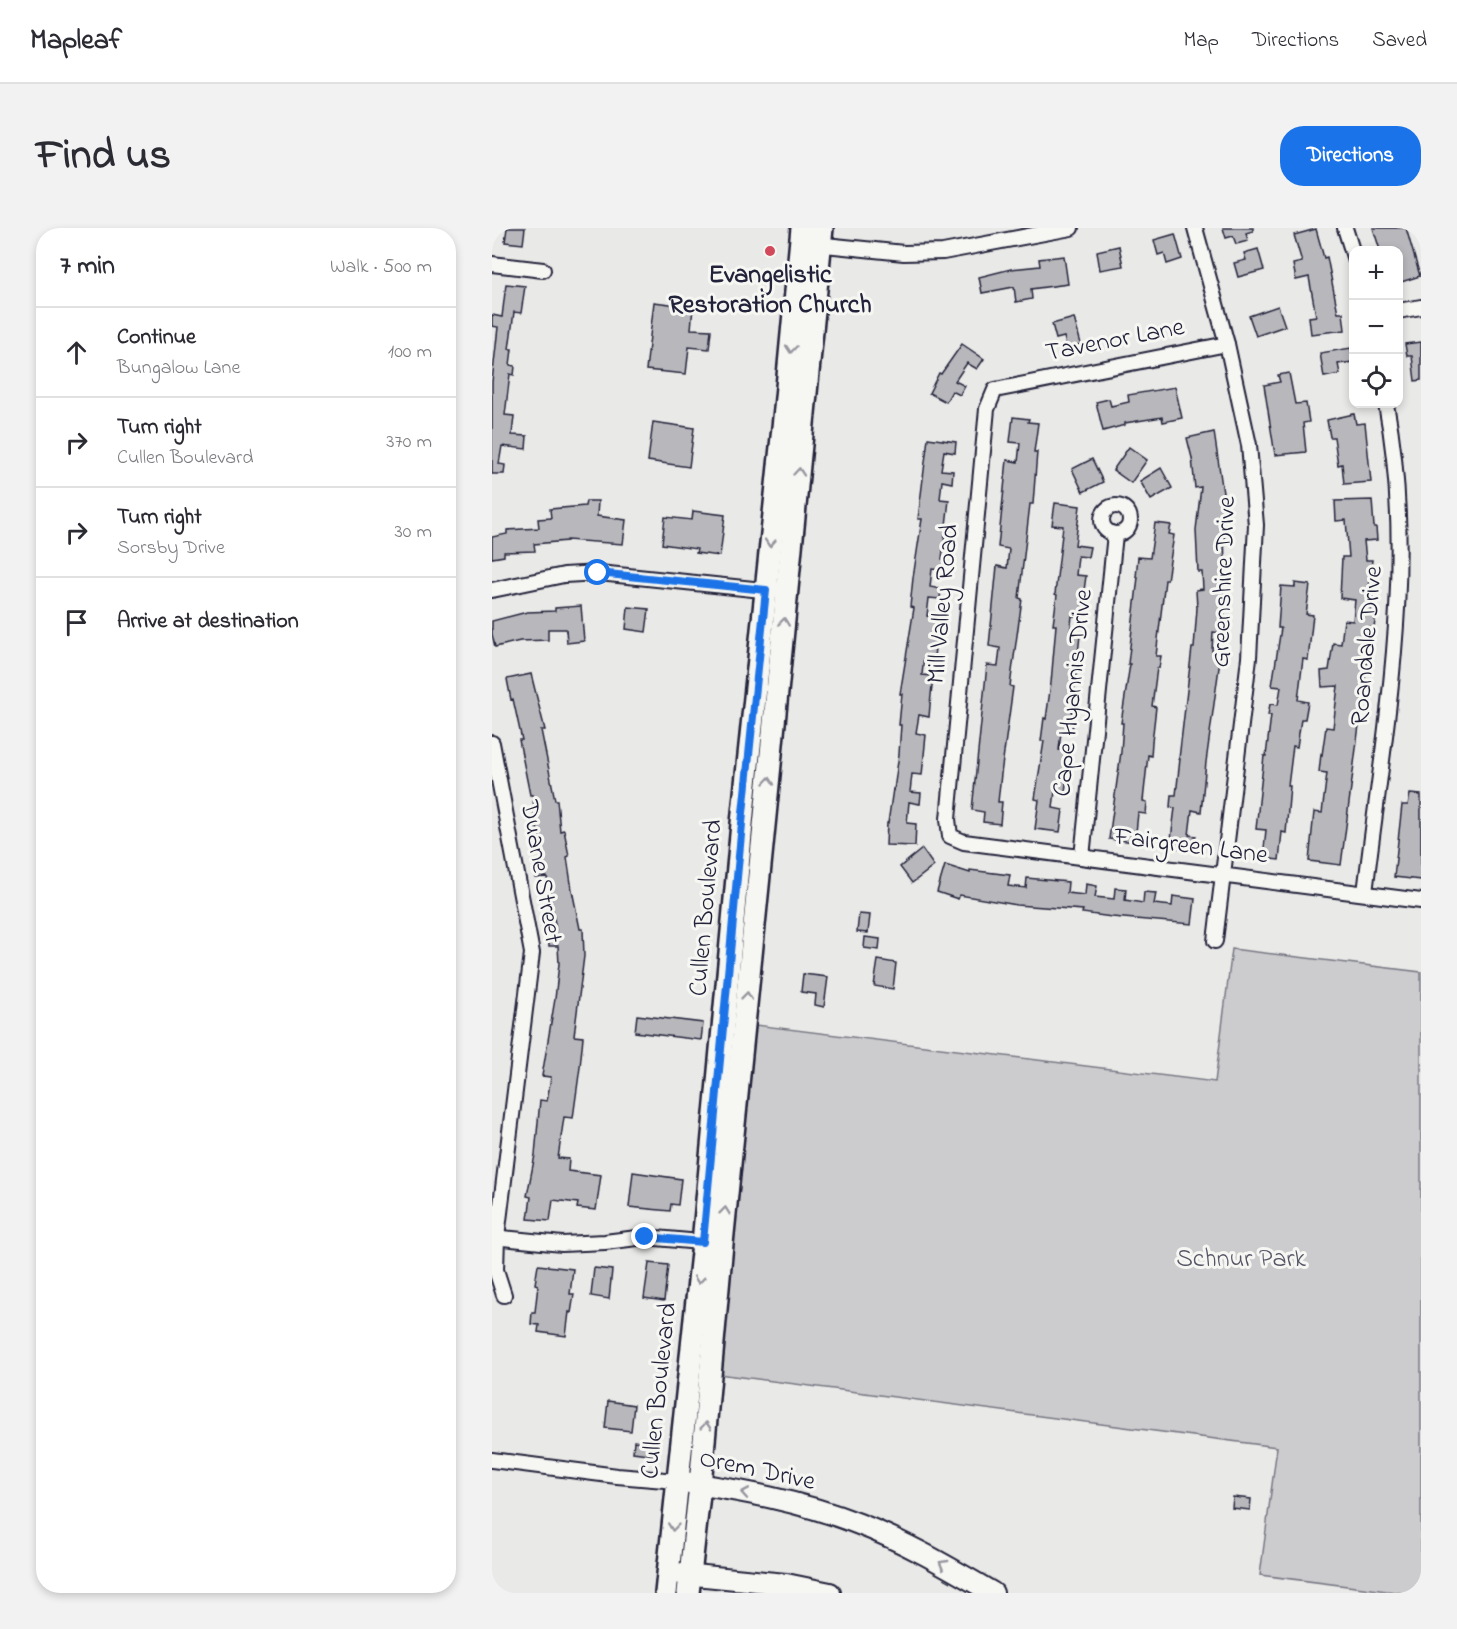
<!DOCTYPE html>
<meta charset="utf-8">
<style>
:root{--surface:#fff;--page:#f2f2f3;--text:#2b2b33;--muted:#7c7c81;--line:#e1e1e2;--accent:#1a73e8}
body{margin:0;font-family:"Indie Flower",sans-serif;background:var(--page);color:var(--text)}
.controls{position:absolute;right:18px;top:18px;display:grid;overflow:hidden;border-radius:12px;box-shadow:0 3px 9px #0003}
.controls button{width:54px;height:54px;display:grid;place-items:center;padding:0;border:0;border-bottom:2px solid var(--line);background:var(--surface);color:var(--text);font:30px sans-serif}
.stop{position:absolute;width:18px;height:18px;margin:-14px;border:4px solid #1a73e8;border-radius:50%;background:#fff}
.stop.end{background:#1a73e8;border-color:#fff;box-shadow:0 2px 6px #0008}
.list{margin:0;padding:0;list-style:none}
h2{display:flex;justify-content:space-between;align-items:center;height:78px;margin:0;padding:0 24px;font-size:26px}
h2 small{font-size:20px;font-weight:400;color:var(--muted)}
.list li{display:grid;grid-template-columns:39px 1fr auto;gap:18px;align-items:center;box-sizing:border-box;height:90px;padding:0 24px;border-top:2px solid var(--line)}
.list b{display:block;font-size:22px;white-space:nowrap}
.list p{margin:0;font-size:20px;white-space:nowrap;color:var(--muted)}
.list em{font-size:20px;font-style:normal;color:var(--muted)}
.icon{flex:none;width:33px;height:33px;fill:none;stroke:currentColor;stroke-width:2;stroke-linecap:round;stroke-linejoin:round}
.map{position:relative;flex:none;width:929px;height:1365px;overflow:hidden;border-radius:24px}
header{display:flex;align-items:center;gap:36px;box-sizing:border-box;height:84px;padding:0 30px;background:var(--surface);border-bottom:2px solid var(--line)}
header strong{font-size:28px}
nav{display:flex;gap:33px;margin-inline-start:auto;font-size:21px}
.intro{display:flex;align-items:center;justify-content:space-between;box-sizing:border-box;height:144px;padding:0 36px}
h1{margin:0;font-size:42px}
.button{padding:15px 27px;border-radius:24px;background:var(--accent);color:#fff;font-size:21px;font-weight:700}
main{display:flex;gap:36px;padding:0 36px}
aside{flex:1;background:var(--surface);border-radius:24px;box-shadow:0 3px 9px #0003}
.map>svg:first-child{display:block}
.green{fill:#ccccce;stroke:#777784;stroke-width:1.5}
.building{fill:#b8b8bc;stroke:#22223b;stroke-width:1.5}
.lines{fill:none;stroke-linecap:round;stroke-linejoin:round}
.minor-casing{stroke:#22223b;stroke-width:18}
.secondary-casing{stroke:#22223b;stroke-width:24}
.primary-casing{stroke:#22223b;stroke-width:26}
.minor{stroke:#f6f6f2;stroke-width:14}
.secondary{stroke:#f6f6f2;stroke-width:20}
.primary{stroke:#f6f6f2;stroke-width:21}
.oneway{stroke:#9797a0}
.route{stroke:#1a73e8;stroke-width:8}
.poi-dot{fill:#d1495b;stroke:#f6f6f2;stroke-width:2}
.labels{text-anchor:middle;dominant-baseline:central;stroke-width:6;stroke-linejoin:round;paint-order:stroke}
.poi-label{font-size:26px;font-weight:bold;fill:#22223b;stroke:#f6f6f2}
.street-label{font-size:26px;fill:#22223b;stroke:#f6f6f2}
.park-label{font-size:26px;fill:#555567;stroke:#f6f6f2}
</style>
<header>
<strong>Mapleaf</strong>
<nav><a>Map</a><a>Directions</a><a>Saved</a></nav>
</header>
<div class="intro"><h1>Find us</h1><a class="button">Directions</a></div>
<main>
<aside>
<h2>7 min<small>Walk · 500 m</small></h2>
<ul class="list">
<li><svg class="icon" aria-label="ahead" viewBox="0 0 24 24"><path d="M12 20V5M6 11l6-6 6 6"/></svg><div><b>Continue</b><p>Bungalow Lane</p></div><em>100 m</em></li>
<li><svg class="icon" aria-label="right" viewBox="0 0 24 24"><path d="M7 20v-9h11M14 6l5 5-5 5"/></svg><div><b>Turn right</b><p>Cullen Boulevard</p></div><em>370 m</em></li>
<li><svg class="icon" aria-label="right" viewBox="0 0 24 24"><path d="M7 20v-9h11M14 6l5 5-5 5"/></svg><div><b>Turn right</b><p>Sorsby Drive</p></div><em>30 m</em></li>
<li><svg class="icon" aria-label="arrive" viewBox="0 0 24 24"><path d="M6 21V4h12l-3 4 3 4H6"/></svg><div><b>Arrive at destination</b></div></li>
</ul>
</aside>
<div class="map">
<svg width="929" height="1365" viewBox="0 0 929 1365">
<rect width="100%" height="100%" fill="#e9e9e7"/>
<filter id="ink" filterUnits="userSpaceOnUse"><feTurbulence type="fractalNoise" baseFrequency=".0167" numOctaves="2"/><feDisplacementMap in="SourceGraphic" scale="12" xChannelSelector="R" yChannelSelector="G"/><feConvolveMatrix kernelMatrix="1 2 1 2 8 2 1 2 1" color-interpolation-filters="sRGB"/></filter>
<g filter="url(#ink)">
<polygon class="green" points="740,721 929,744 929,1365 911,1365 768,1347 785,1219 227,1146 264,797 723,854"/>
<g class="building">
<polygon points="15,0 33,0 31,16 13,14"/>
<polygon points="731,0 761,0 761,3 754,5 756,13 744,16 741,8 734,10"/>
<polygon points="881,0 914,0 928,48 906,55 906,22 888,22"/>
<polygon points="824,1 832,30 835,29 846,85 851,85 853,102 819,106 817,89 824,88 817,49 804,52 801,36 810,34 802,7"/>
<polygon points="683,6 690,31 675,36 672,25 666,27 662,12"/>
<polygon points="627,18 631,38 608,42 605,23"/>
<polygon points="766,21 772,42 746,49 742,35 754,32 752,25"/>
<polygon points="572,28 576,56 539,61 540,71 524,74 522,59 490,65 487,49 519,41 548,38 547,31"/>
<polygon points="14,56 33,58 29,85 22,84 17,121 20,121 18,137 23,138 22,147 18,146 13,187 22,188 20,207 35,208 34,221 10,218 7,236 13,237 12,246 0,246 0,154 6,99 0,98 0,87 10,89"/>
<polygon points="162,74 201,79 199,101 219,102 217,121 197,119 194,146 154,142"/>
<polygon points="786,78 793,98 764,108 757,88"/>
<polygon points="582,90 589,116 575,120 572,109 564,111 560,96"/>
<polygon points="929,114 929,152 923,153 920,128 915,128 913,116"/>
<polygon points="470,116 492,131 485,141 475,135 463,153 473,158 468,167 460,163 454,174 437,165 447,145 449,146"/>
<polygon points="859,120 861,134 846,136 848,146 832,149 828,125"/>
<polygon points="797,145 803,176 814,175 817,194 811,195 814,224 783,227 772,157 788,154 786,147"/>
<polygon points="683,159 690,190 671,194 670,189 633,195 633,197 611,203 604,174 617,171 619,178 637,174 636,167"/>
<polygon points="862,186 864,196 873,195 879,254 852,256 850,236 846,237 842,209 838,209 835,192"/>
<polygon points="521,189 537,191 536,194 546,195 542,224 545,224 541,276 538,276 527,370 530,371 518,458 521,459 509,546 506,574 510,574 508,596 491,594 492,584 480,582 495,437 506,438 508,420 497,418 505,338 515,340 517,321 506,319 515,232 526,234 528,215 518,214"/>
<polygon points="161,194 202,200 197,239 156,233"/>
<polygon points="722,204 732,272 729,298 732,298 733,343 730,343 733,377 731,405 721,404 720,423 726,423 725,431 728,432 714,534 709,584 700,582 697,607 704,608 702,622 678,619 683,580 678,579 679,567 684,567 688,531 687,531 700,420 702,420 705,380 704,362 711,361 710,344 706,344 704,302 709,259 703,260 700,230 695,210"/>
<polygon points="436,210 464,214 463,225 452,223 449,242 461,243 460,255 450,253 448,271 457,272 450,331 453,331 451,342 440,341 438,359 449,361 448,371 437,370 435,388 446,389 442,430 432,428 430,447 441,448 438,477 437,489 427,487 424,505 434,507 430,547 420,546 418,564 429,565 428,576 417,574 415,595 424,596 423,618 394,617 395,595 396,595 401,561 402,562 407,526 409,497 407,497 410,466 408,466 422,380 418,379 421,350 430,291 426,291"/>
<polygon points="637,219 655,232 639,255 621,242"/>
<polygon points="600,231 611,254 591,264 580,241"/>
<polygon points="669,240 680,260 659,272 648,253"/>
<polygon points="880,272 882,299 884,299 885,312 872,313 874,332 880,332 877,358 882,359 879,386 884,386 882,400 872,399 869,426 876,427 849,637 817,633 822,584 830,585 835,545 827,544 829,526 830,527 834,499 841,500 846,458 830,459 829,443 837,442 841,415 849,416 852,392 861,393 863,372 848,370 850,329 857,329 854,292 844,293 843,273"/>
<polygon points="94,273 106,273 105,288 134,292 131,316 75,312 75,313 42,316 43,323 12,324 12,328 0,330 0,309 15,306 15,302 47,300 46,291 59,290 58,281 93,278"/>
<polygon points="563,275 588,278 583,317 598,319 596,329 586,328 584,347 594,348 590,377 592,377 591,389 580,388 578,406 588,407 579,493 581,494 580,505 569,504 567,522 578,523 573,564 563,563 561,580 571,582 568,604 543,601 547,572 543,571 552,513 549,513 552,490 554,491 559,455 564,397 561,397 565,367 563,366 571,298 560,297"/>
<polygon points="201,283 233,287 228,328 204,325 205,321 170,316 173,289 200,292"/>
<polygon points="663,295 679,297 677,306 682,307 675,352 673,352 664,428 669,428 667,440 665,440 660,478 664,479 660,514 659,528 656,527 651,573 655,574 654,586 646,585 643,614 617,611 629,524 631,495 629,495 638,436 636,436 646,349 644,349 646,329 658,330"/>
<polygon points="803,355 818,357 814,386 821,387 816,432 811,431 806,472 816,474 813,491 809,491 805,519 801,518 796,558 798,558 794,605 790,604 787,632 771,630 774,602 764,601 772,528 774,528 779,487 776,487 778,476 786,477 789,459 780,458 789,400 786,400 789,358 803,359"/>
<polygon points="89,378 92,413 75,415 74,401 56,401 56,412 28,413 3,419 0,406 0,393 35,384 63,383 63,380"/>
<polygon points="136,379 157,381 154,404 134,401"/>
<polygon points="39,446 53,502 49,502 63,572 65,572 68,603 72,602 77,628 75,629 80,662 88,701 91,701 92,728 82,808 91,809 88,839 81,890 72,889 66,930 77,931 76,943 109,947 104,982 85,980 86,975 61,972 58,993 36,991 39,969 35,968 43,927 48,872 55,873 59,849 50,848 63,771 67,736 66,718 57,718 56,702 64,702 55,649 43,650 42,639 53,638 45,599 43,600 41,567 38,567 27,512 30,512 21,471 19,472 15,451"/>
<polygon points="918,566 929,567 929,652 902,649 910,577 916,577"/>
<polygon points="430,621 442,638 420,655 408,639"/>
<polygon points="453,637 478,645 478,642 518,647 516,658 534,660 535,650 576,654 575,665 593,667 594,656 605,658 603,669 622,671 623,660 634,661 633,672 651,675 652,664 664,665 662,676 680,678 681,668 703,671 700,696 620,689 590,685 591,682 525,677 468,667 466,671 445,664"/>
<polygon points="367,686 378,687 376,705 365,704"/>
<polygon points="373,709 388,711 387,722 372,720"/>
<polygon points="386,732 404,735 401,761 382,758"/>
<polygon points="311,746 336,749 332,779 323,777 324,766 309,764"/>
<polygon points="145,787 211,795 209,812 143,804"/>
<polygon points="141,944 189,951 186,977 179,976 178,983 137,979"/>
<polygon points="157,1035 176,1037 172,1073 152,1070"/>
<polygon points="46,1037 81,1041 78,1066 82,1066 79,1085 77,1084 74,1108 46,1104 47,1097 39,1096 40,1084 43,1084 46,1057 43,1056"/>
<polygon points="102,1040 120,1042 117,1071 99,1068"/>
<polygon points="116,1173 142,1177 139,1203 113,1200"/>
<polygon points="142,1213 164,1216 163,1227 141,1224"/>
<polygon points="741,1269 759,1271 758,1282 740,1280"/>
</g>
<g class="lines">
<defs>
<g id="minor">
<polyline points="703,0 735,116 757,217 764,297 757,430 723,713"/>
<polyline points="853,0 862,29"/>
<polyline points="323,16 412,25 451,24 579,0"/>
<polyline points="0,36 51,42"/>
<polyline points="906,83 929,79"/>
<polyline points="735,116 503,162 495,181 456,591 458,608 472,614 929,673"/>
<circle cx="624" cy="292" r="14"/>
<polyline points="0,362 72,347 107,345 280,363"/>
<polyline points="0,515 40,725 5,1009 4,1042 12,1067"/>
<polyline points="590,629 623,306"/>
<path d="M873,665C892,503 925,338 894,176"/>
<polyline points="0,1009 70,1016 113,1014 153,1009 219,1015"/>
<polyline points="0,1232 125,1248 185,1253"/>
</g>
<g id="secondary">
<path d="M185,1253C247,1262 309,1273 367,1296C414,1314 458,1340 501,1365"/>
<polyline points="182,1345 294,1356 338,1365"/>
</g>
<g id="primary">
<polyline points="174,1365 211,1015 251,585 293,180 310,0"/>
<polyline points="196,1365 208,1257 230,1016 273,588 330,0"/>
</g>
</defs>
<use href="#minor" class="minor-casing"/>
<use href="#secondary" class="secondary-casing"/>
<use href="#primary" class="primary-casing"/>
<use href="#minor" class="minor"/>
<use href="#secondary" class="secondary"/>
<use href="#primary" class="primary"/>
</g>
<defs><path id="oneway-chevron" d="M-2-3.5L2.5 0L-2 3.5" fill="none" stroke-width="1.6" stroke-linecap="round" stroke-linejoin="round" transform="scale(1.5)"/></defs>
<g class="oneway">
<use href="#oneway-chevron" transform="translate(299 121) rotate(95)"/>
<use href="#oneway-chevron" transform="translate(307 244) rotate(-85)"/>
<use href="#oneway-chevron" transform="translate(278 315) rotate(95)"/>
<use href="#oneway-chevron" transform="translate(292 394) rotate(-84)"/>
<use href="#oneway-chevron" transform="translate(277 553) rotate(-85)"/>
<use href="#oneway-chevron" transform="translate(255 768) rotate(-84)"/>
<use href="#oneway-chevron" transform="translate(233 983) rotate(-84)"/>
<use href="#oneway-chevron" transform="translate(207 1052) rotate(96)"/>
<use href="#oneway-chevron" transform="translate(214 1198) rotate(-85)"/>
<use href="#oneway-chevron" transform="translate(253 1265) rotate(-170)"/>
<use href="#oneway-chevron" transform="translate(181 1299) rotate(96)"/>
<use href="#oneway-chevron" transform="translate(451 1336) rotate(-150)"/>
</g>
</g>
<g class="lines" filter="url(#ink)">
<polyline class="route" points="106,345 274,362 251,585 211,1014 153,1009"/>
</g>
<circle class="poi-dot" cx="278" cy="23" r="6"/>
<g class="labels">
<g class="poi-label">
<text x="278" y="48">Evangelistic<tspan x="278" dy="30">Restoration Church</tspan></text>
</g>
<g class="street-label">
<text transform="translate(623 113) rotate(-11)">Tavenor Lane</text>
<text transform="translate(733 354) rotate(-88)">Greenshire Drive</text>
<text transform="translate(452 376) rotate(-85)">Mill Valley Road</text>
<text transform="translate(876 418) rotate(-85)">Roandale Drive</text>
<text transform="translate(582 465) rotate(-84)">Cape Hyannis Drive</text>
<text transform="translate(699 619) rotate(7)">Fairgreen Lane</text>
<text transform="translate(48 644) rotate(80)">Duane Street</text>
<text transform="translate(215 680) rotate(-85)">Cullen Boulevard</text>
<text transform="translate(168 1163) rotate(-84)">Cullen Boulevard</text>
<text transform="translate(265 1243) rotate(12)">Orem Drive</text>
</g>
<g class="park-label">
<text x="749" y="1032">Schnur Park</text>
</g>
</g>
</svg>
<div class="controls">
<button>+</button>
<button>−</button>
<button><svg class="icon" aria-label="locate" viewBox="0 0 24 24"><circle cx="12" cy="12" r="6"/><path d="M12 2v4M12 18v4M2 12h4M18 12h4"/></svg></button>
</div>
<div class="stop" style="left:106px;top:345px"></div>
<div class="stop end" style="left:153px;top:1009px"></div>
</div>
</main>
